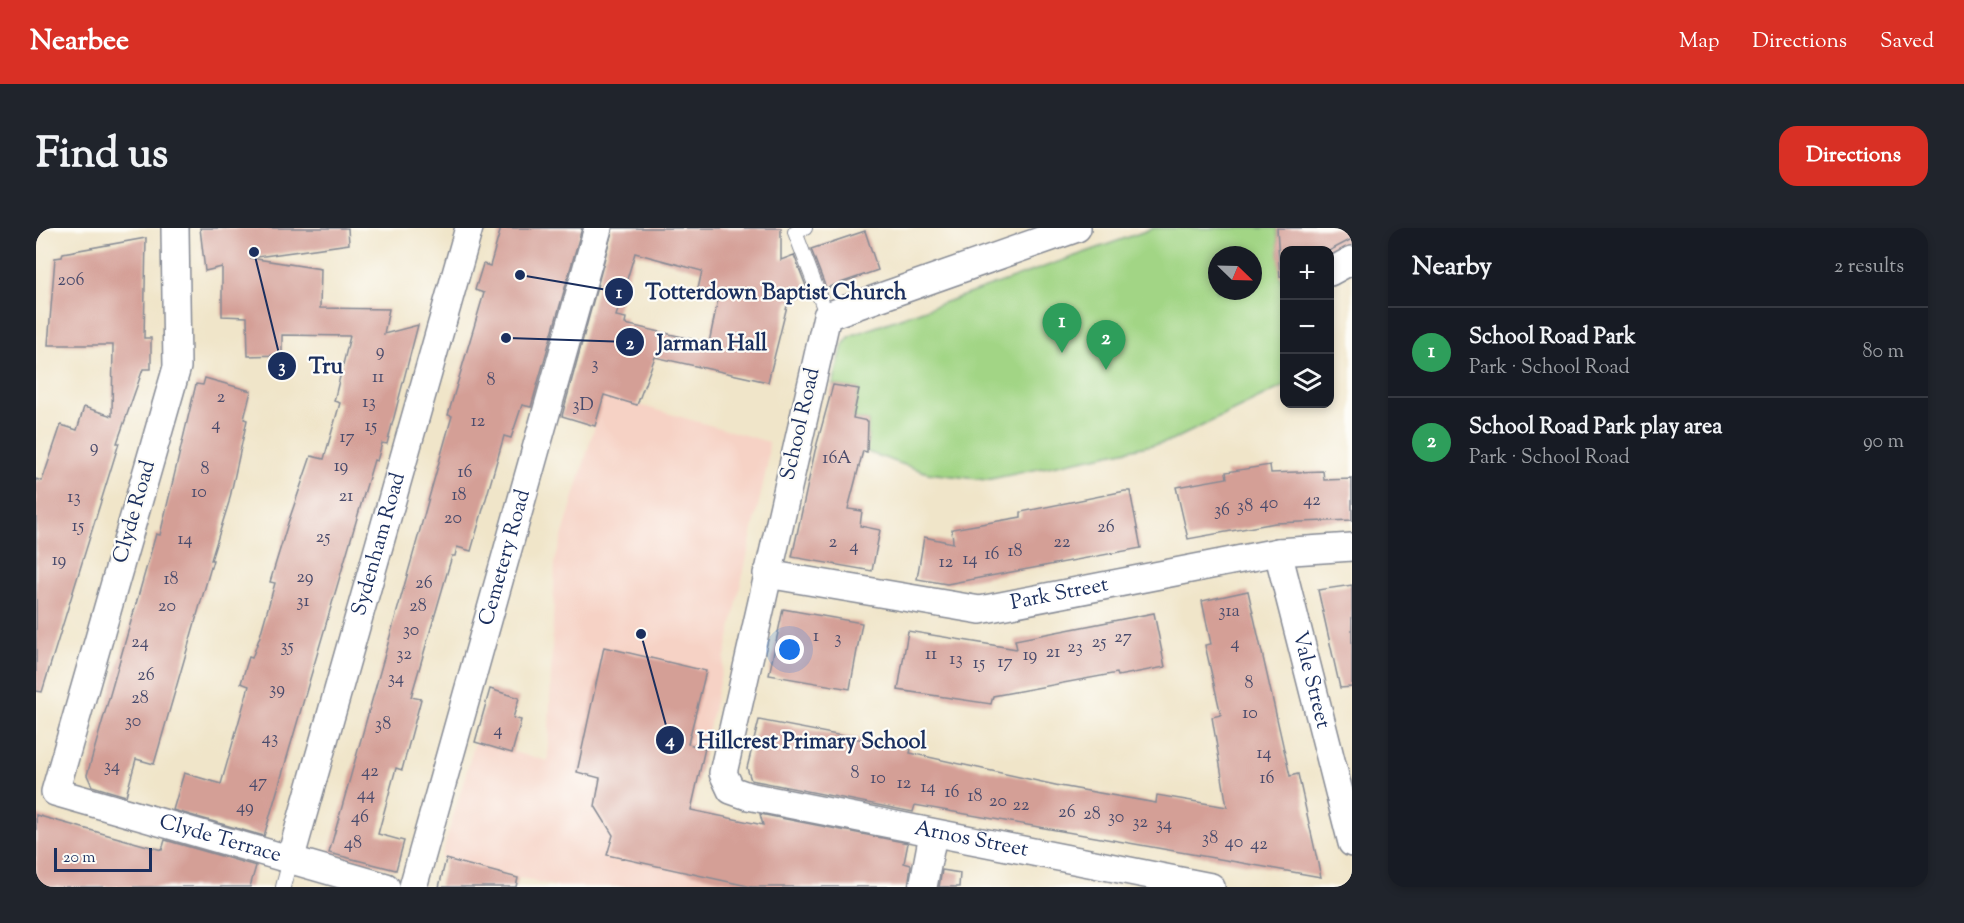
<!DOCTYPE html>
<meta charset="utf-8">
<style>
:root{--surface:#171b24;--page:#20242c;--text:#f1f3f6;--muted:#9ea1a6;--line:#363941;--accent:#d93025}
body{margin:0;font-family:"Sorts Mill Goudy",serif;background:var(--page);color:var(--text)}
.controls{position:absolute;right:18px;top:18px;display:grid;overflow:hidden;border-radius:12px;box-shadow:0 3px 9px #0003}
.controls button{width:54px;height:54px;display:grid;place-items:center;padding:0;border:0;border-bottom:2px solid var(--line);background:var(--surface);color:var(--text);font:30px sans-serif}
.compass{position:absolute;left:1172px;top:18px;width:54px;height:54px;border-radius:50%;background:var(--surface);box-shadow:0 3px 9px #0003;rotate:113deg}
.scale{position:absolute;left:18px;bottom:15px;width:98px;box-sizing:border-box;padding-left:6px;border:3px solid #1b2f5e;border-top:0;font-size:16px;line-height:21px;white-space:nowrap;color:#1b2f5e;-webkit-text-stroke:4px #fdfcf7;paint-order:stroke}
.you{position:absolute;left:754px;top:422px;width:21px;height:21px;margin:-15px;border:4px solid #fff;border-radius:50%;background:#1a73e8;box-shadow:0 0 0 9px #1a73e833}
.badge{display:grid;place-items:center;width:39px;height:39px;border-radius:50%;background:var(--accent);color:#fff;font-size:20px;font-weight:700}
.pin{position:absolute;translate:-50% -50px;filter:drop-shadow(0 2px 3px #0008)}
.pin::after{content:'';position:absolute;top:32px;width:21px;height:18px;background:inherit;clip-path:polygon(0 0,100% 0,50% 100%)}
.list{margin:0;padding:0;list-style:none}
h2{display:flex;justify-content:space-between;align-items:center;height:78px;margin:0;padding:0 24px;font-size:26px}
h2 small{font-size:20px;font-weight:400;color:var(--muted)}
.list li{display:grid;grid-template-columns:39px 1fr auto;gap:18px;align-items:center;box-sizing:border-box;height:90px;padding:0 24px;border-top:2px solid var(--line)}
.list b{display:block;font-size:22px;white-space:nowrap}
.list p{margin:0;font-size:20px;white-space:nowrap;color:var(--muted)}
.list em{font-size:20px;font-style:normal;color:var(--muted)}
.icon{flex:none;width:33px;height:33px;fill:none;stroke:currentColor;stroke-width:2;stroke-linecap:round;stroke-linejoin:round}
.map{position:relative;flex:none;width:1316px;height:659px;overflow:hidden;border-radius:18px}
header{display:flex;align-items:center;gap:36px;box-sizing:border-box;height:84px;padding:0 30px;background:var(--accent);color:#fff}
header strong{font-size:28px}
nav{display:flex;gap:33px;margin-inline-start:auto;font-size:21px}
.intro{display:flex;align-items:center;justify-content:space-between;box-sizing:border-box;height:144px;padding:0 36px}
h1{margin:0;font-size:42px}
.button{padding:15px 27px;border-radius:18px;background:var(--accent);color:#fff;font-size:21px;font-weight:700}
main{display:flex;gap:36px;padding:0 36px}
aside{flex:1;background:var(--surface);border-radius:18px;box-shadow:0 3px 9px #0003}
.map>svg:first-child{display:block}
.built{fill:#f6d2c5}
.green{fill:#a2d585;stroke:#5e8272;stroke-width:1.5;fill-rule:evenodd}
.building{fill:#d49f96;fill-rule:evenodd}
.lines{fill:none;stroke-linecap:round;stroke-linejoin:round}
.lane-casing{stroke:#868a94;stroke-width:16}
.street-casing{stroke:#868a94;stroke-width:30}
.lane{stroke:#fff;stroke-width:14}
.street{stroke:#fff;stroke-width:27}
.labels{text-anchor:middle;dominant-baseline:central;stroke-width:4.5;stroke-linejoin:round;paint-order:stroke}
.number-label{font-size:18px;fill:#494b6c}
.street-label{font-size:21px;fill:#1b2f5e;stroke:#fdfcf7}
.leader{fill:none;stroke:#1b2f5e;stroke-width:2}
.callout-dot{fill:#1b2f5e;stroke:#fdfcf7;stroke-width:2}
.mark-label{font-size:18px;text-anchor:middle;font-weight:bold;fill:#fff}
.callout-label{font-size:22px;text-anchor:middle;font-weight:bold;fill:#1b2f5e;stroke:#fdfcf7;stroke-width:4.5;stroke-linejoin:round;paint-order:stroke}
</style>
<header>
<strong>Nearbee</strong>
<nav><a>Map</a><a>Directions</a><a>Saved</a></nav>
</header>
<div class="intro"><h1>Find us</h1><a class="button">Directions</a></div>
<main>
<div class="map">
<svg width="1316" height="659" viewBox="0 0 1316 659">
<rect width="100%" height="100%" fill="#fdfcf7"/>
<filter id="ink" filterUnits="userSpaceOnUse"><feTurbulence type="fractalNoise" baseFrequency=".0167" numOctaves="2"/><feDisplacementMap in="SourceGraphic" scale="12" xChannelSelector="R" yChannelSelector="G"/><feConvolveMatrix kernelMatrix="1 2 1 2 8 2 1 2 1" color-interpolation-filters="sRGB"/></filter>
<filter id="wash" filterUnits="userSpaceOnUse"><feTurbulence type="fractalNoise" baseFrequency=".008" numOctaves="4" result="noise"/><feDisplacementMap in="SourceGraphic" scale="24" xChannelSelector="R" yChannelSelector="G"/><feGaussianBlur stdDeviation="1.35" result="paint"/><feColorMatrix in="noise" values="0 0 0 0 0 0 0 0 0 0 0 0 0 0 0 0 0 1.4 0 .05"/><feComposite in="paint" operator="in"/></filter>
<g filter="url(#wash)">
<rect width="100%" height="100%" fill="#f0e5c9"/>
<polygon class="built" points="568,167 733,214 731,238 655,582 871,621 864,659 522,659 405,630 439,514 512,533 519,333"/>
<path class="green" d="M1118,0H1241L1248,83V158L1135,213L950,252L892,245L831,224L832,193L817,190L823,161L797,157L807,117L814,108ZM1181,27H1217V63H1181Z"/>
<g id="blocks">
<g class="building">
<polygon points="164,0 312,0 313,16 214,30 285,41 284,80 353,81 348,106 382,97 351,216 346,215 341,233 338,232 228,608 137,582 148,545 185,556 213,458 205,455 213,429 216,430 224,408 239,355 234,354 252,295 275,228 288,231 304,175 298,173 314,108 246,107 246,127 212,128 211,89 186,88 186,39 169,43"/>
<polygon points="465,0 546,0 495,179 486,177 475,210 468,208 435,323 421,319 419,328 416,328 375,469 385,471 366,542 360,540 342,606 368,613 360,642 293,625 416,188 412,187 448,65 439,62 447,36 454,38"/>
<path d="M577,0H745V32L758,27L773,66L752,74L732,154L619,129L601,177L568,167L559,198L526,188ZM599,25L666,43L662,61L683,66L673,115L589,96L590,90L580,88Z"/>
<polygon points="1241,0 1316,0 1316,11 1293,23 1248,22 1248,47 1244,49"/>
<polygon points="829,3 842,42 790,60 775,21"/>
<polygon points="110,10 108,110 115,110 115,141 107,141 81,215 83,215 6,464 0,463 0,251 6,253 25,197 41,202 48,179 76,188 77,117 12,117 19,30 26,29 27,25"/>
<polygon points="169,150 215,163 208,191 211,192 193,274 175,332 177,332 118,536 100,531 90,568 56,558 51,547 120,306 124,307 160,156 167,157"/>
<polygon points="797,157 823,161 817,190 832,193 831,224 827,223 812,281 826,283 824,298 844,302 836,343 756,329 779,223"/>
<polygon points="1234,237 1235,245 1287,243 1288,252 1316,251 1316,292 1239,295 1152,311 1140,259 1191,250 1190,244"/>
<polygon points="1089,263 1094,263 1105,320 911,356 881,351 888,309 917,315 916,301 985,289 985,284"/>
<polygon points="1316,357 1316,459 1304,460 1282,362"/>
<polygon points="1212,363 1254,548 1262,546 1285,649 879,577 877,584 715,552 711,540 723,492 875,521 874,525 1024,558 1120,575 1121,567 1191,579 1176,489 1185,487 1169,417 1175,416 1166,373"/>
<polygon points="747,381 826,395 814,461 733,447"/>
<polygon points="1118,385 1129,439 1082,448 1081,445 957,468 955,476 862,462 872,403 981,421 979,412"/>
<polygon points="568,419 670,443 652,516 669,520 655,582 727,597 724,586 872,615 868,635 875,637 872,659 716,659 571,627 577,607 559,578 564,550 541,544"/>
<polygon points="454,461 483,470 477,490 485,492 476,525 439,514"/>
<polygon points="0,587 126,622 129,612 220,638 214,659 0,659"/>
<polygon points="410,631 482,650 480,659 403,659"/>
<polygon points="906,642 924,645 923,659 903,659"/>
</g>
</g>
</g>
<g filter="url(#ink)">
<use href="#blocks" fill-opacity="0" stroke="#868a94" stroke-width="1.5"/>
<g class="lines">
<defs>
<g id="lane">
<polyline points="769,0 759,4 791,88"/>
<polyline points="247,659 254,632"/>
</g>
<g id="street">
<path id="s1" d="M139,0L141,139L19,564L350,659"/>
<path id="s2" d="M1041,0L791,88L687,545L695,562L712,568L1175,659"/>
<polyline points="1294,44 1316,32"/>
<path id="s3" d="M1242,324L1316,615"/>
<path id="s4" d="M731,346L944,382L1242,324L1316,319"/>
<path id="s5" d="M254,632L433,0"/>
<path id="s6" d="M377,659L562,0"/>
<polyline points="887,659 897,606"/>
</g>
</defs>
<use href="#lane" class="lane-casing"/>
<use href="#street" class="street-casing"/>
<use href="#lane" class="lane"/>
<use href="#street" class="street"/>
</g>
</g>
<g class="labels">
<g class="number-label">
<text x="35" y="53">206</text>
<text x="344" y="124">9</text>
<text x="559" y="137">3</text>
<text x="342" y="150">11</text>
<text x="455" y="153">8</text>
<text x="185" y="170">2</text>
<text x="333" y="175">13</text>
<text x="547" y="178">3D</text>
<text x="442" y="194">12</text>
<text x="180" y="197">4</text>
<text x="335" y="199">15</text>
<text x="311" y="210">17</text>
<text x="58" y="220">9</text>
<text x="801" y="231">16A</text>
<text x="305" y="239">19</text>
<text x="169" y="242">8</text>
<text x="429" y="245">16</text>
<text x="163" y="265">10</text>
<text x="423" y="268">18</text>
<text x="310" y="269">21</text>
<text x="38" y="270">13</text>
<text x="1276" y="273">42</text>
<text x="1233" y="276">40</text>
<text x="1209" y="279">38</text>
<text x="1186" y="283">36</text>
<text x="417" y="291">20</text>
<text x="42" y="299">15</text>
<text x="1070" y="300">26</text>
<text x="287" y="310">25</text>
<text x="149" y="312">14</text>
<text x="797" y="315">2</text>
<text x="1026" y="315">22</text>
<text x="818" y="319">4</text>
<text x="979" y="324">18</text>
<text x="956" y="327">16</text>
<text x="934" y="332">14</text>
<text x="23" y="333">19</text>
<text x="910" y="335">12</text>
<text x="269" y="350">29</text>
<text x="135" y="352">18</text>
<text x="388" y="356">26</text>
<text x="267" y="374">31</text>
<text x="131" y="379">20</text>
<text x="382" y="379">28</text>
<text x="1193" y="384">31a</text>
<text x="375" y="403">30</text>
<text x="780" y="409">1</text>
<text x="1087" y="410">27</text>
<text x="802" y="411">3</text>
<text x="104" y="415">24</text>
<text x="1063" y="415">25</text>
<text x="1199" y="416">4</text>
<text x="251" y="419">35</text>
<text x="1039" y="420">23</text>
<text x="1017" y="425">21</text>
<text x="368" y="427">32</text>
<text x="895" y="427">11</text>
<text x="994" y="428">19</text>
<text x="920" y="432">13</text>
<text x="969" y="435">17</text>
<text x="943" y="436">15</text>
<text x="110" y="448">26</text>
<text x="360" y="451">34</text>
<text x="1213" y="456">8</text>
<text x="241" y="462">39</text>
<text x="104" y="471">28</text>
<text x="1214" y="486">10</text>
<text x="97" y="494">30</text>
<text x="347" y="497">38</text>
<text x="462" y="503">4</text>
<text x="234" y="511">43</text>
<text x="1228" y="526">14</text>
<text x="76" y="539">34</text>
<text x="334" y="544">42</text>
<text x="819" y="546">8</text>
<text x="842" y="551">10</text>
<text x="1231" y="551">16</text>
<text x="222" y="555">47</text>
<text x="868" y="556">12</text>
<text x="892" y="560">14</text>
<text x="916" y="565">16</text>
<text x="330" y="567">44</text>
<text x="939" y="569">18</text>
<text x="962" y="574">20</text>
<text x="985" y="578">22</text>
<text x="209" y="580">49</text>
<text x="1031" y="585">26</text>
<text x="1056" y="587">28</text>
<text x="324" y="590">46</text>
<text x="1080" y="590">30</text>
<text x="1104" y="595">32</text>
<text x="1128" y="597">34</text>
<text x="1174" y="611">38</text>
<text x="1198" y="615">40</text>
<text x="317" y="616">48</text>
<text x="1223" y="617">42</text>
</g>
<g class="street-label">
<text transform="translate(765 196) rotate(-77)">School Road</text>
<text transform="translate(99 284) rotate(-74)">Clyde Road</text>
<text stroke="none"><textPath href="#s5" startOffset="328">Sydenham Road</textPath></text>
<text stroke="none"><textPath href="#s6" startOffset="342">Cemetery Road</textPath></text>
<text stroke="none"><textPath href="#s4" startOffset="297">Park Street</textPath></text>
<text stroke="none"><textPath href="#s3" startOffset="132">Vale Street</textPath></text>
<text stroke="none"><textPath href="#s1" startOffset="753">Clyde Terrace</textPath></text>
<text stroke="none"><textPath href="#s2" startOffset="998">Arnos Street</textPath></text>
</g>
</g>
<path class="leader" d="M484 47L583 64M470 110L594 114M218 24L246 138M605 406L634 512"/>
<g class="callout-dot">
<circle cx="484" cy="47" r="6"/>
<circle cx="470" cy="110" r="6"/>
<circle cx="218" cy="24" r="6"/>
<circle cx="605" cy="406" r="6"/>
<circle cx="583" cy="64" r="15"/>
<circle cx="594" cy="114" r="15"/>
<circle cx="246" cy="138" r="15"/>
<circle cx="634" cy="512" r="15"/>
</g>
<g class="mark-label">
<text x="583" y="70">1</text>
<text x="594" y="121">2</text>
<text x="246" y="144">3</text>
<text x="634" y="518">4</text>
</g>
<g class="callout-label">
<text x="740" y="71">Totterdown Baptist Church</text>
<text x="676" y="122">Jarman Hall</text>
<text x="290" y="145">Tru</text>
<text x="776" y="520">Hillcrest Primary School</text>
</g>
</svg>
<div class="controls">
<button>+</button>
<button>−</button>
<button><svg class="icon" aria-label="layers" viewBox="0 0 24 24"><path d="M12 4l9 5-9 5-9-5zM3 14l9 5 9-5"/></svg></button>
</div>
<svg class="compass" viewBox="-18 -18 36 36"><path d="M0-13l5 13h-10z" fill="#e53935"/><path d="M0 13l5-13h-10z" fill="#9ea1a6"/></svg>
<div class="scale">20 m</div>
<div class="you"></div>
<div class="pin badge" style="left:1026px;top:125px;background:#2e9e5b">1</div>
<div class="pin badge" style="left:1070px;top:142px;background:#2e9e5b">2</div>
</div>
<aside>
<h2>Nearby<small>2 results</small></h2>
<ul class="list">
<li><span class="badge" style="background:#2e9e5b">1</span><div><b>School Road Park</b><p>Park · School Road</p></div><em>80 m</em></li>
<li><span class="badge" style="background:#2e9e5b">2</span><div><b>School Road Park play area</b><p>Park · School Road</p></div><em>90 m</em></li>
</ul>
</aside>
</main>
